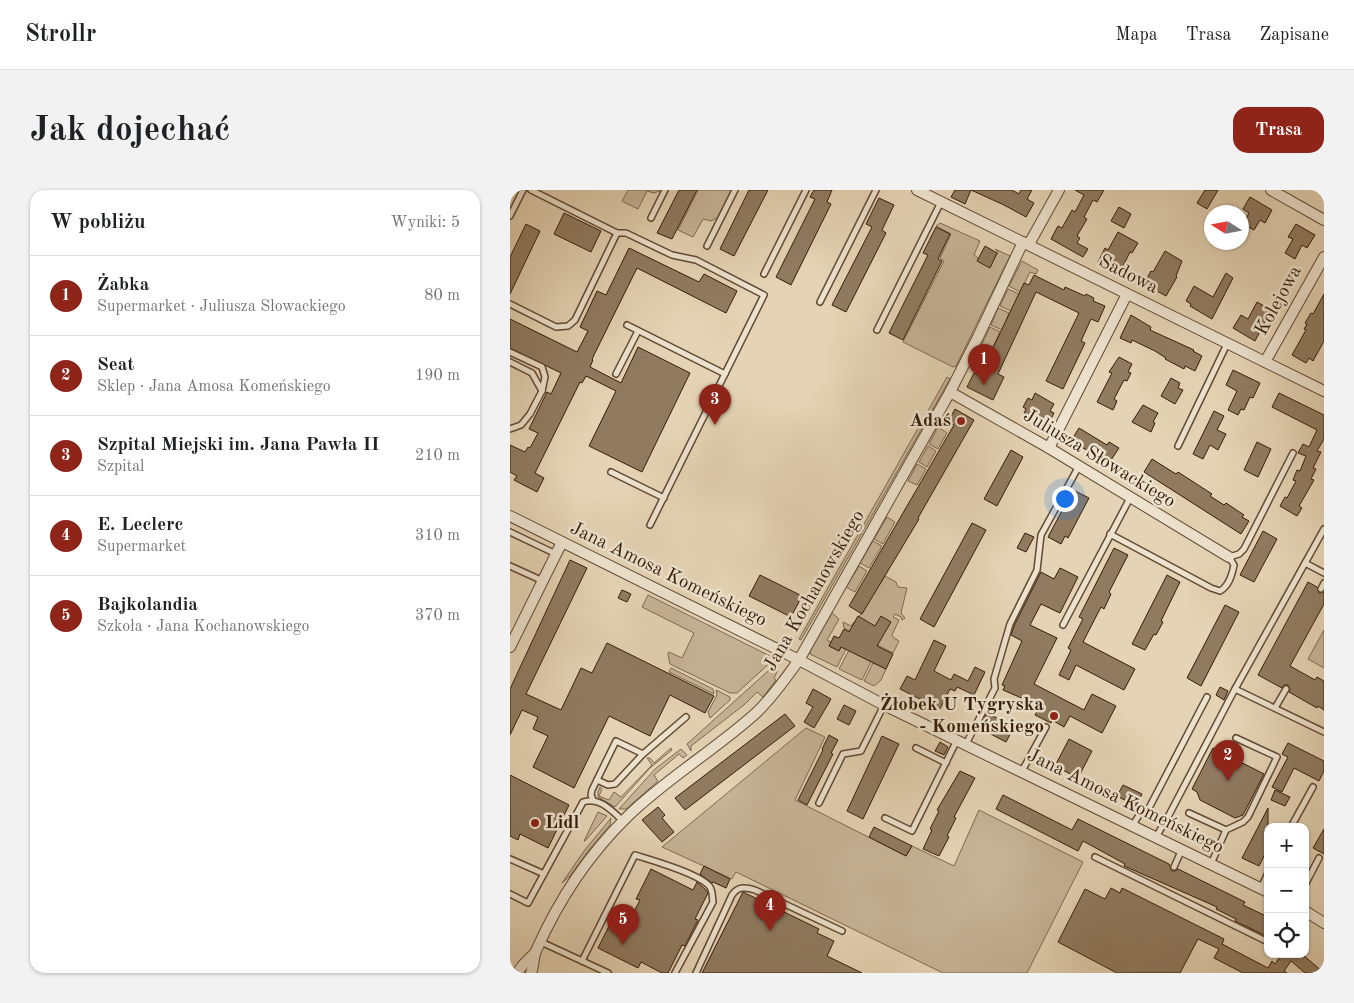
<!DOCTYPE html>
<html lang="pl">
<meta charset="utf-8">
<style>
:root{--surface:#fff;--page:#f2f2f2;--text:#202124;--muted:#757577;--line:#e0e0e0;--accent:#8f2418}
body{margin:0;font-family:"Old Standard TT",serif;background:var(--page);color:var(--text)}
.controls{position:absolute;right:15px;bottom:15px;display:grid;overflow:hidden;border-radius:10px;box-shadow:0 1px 4px #0004}
.controls button{width:45px;height:45px;display:grid;place-items:center;padding:0;border:0;border-bottom:1px solid var(--line);background:var(--surface);color:var(--text);font:25px sans-serif}
.compass{position:absolute;left:694px;top:15px;width:45px;height:45px;border-radius:50%;background:var(--surface);box-shadow:0 1px 4px #0004;rotate:281deg}
.you{position:absolute;left:554px;top:308px;width:18px;height:18px;margin:-12px;border:4px solid #fff;border-radius:50%;background:#1a73e8;box-shadow:0 0 0 8px #1a73e833}
.badge{display:grid;place-items:center;width:32px;height:32px;border-radius:50%;background:var(--accent);color:#fff;font-size:16px;font-weight:700}
.pin{position:absolute;translate:-50% -41px;filter:drop-shadow(0 1px 2px #0008)}
.pin::after{content:'';position:absolute;top:26px;width:18px;height:15px;background:inherit;clip-path:polygon(0 0,100% 0,50% 100%)}
.list{margin:0;padding:0;list-style:none}
h2{display:flex;justify-content:space-between;align-items:center;height:65px;margin:0;padding:0 20px;font-size:21px}
h2 small{font-size:16px;font-weight:400;color:var(--muted)}
.list li{display:grid;grid-template-columns:32px 1fr auto;gap:15px;align-items:center;box-sizing:border-box;height:80px;padding:0 20px;border-top:1px solid var(--line)}
.list b{display:block;font-size:19px;white-space:nowrap}
.list p{margin:0;font-size:16px;white-space:nowrap;color:var(--muted)}
.list em{font-size:16px;font-style:normal;color:var(--muted)}
.icon{flex:none;width:28px;height:28px;fill:none;stroke:currentColor;stroke-width:2;stroke-linecap:round;stroke-linejoin:round}
.map{position:relative;flex:none;width:814px;height:783px;overflow:hidden;border-radius:15px}
header{display:flex;align-items:center;gap:30px;box-sizing:border-box;height:70px;padding:0 25px;background:var(--surface);border-bottom:1px solid var(--line)}
header strong{font-size:24px}
nav{display:flex;gap:28px;margin-inline-start:auto;font-size:18px}
.intro{display:flex;align-items:center;justify-content:space-between;box-sizing:border-box;height:120px;padding:0 30px}
h1{margin:0;font-size:35px}
.button{padding:12px 22px;border-radius:15px;background:var(--accent);color:#fff;font-size:18px;font-weight:700}
main{display:flex;gap:30px;padding:0 30px}
aside{flex:1;background:var(--surface);border-radius:15px;box-shadow:0 1px 4px #0004}
.map>svg:first-child{display:block}
.green{fill:#c6b497;stroke:#7e6850}
.building{fill:#907b61;stroke:#351c08}
.lines{fill:none;stroke-linecap:round;stroke-linejoin:round}
.service-casing{stroke:#614a33;stroke-width:8}
.minor-casing{stroke:#614a33;stroke-width:12}
.service{stroke:#ede2ce;stroke-width:5}
.minor{stroke:#ede2ce;stroke-width:10}
.poi-dot{fill:#8f2418;stroke:#ede2ce;stroke-width:2}
.labels{text-anchor:middle;dominant-baseline:central;stroke-width:5;stroke-linejoin:round;paint-order:stroke}
.street-label{font-size:19px;fill:#351c08;stroke:#ede2ce}
.poi-label{font-size:19px;font-weight:bold;fill:#351c08;stroke:#ede2ce;text-anchor:end}
</style>
<header>
<strong>Strollr</strong>
<nav><a>Mapa</a><a>Trasa</a><a>Zapisane</a></nav>
</header>
<div class="intro"><h1>Jak dojechać</h1><a class="button">Trasa</a></div>
<main>
<aside>
<h2>W pobliżu<small>Wyniki: 5</small></h2>
<ul class="list">
<li><span class="badge">1</span><div><b>Żabka</b><p>Supermarket · Juliusza Słowackiego</p></div><em>80 m</em></li>
<li><span class="badge">2</span><div><b>Seat</b><p>Sklep · Jana Amosa Komeńskiego</p></div><em>190 m</em></li>
<li><span class="badge">3</span><div><b>Szpital Miejski im. Jana Pawła II</b><p>Szpital</p></div><em>210 m</em></li>
<li><span class="badge">4</span><div><b>E. Leclerc</b><p>Supermarket</p></div><em>310 m</em></li>
<li><span class="badge">5</span><div><b>Bajkolandia</b><p>Szkoła · Jana Kochanowskiego</p></div><em>370 m</em></li>
</ul>
</aside>
<div class="map">
<svg width="814" height="783" viewBox="0 0 814 783">
<rect width="100%" height="100%" fill="#e4d3b4"/>
<filter id="stains"><feTurbulence type="fractalNoise" baseFrequency=".004" numOctaves="4"/><feColorMatrix values="0 0 0 0 .2 0 0 0 0 .09 0 0 0 0 .02 0 0 0 .5 -.17"/></filter>
<radialGradient id="worn" r=".72"><stop offset=".6" stop-color="#630" stop-opacity="0"/><stop offset="1" stop-color="#630" stop-opacity=".3"/></radialGradient>
<g class="green">
<polygon points="118,0 152,0 144,3 137,1 128,19 112,11"/>
<polygon points="188,0 223,0 209,27 201,31 193,29 183,47 168,40"/>
<polygon points="430,33 470,51 464,65 480,77 488,62 485,59 500,66 446,176 443,177 393,152 434,71 430,68 441,44 426,36"/>
<polygon points="512,71 528,80 526,84 520,82 510,102 499,96"/>
<polygon points="498,99 509,104 501,121 490,116"/>
<polygon points="488,118 499,123 492,140 481,135"/>
<polygon points="480,137 490,142 482,159 472,154"/>
<polygon points="470,156 481,162 473,178 462,173"/>
<polygon points="437,187 440,189 291,450 289,449"/>
<polygon points="428,237 437,243 428,259 419,254"/>
<polygon points="418,256 426,261 417,277 409,272"/>
<polygon points="407,274 416,279 407,295 398,291"/>
<polygon points="377,327 385,332 373,354 364,349"/>
<polygon points="363,351 372,356 359,378 350,373"/>
<polygon points="349,376 357,381 345,402 336,397"/>
<polygon points="375,386 386,392 388,397 397,398 391,423 395,428 392,430 391,427 385,424 383,427 389,430 382,445 384,448 389,451 383,463 334,438 333,432 341,436 344,432 355,437 349,427"/>
<polygon points="138,405 262,467 263,468 262,471 227,503 220,503 160,474 158,464 159,462 172,468 184,443 132,417"/>
<polygon points="322,423 329,429 317,450 321,452 319,456 329,461 331,457 336,459 327,477 300,464 301,459"/>
<polygon points="814,440 814,478 798,469"/>
<polygon points="339,460 361,472 352,490 329,479"/>
<polygon points="267,473 267,482 264,488 266,490 253,507 247,502 235,514 181,556 181,561 177,554"/>
<polygon points="363,473 376,479 371,490 364,496 354,491"/>
<polygon points="161,478 203,499 204,504 159,482"/>
<polygon points="206,500 220,507 220,510 200,528 198,522 207,505"/>
<polygon points="296,538 315,547 285,610 396,666 402,656 444,676 469,620 573,672 517,783 433,783 226,682 222,689 152,657"/>
<polygon points="161,558 162,560 140,578 105,617 88,607 88,602 90,597 92,599 89,606 99,610 104,602 111,607 142,575 137,568 140,568 144,573"/>
<polygon points="171,559 177,565 173,568 169,564 144,585 148,591 116,619 109,619 145,579"/>
<polygon points="88,622 97,626 75,651 74,651"/>
<polygon points="101,628 100,635 79,660 60,686 52,693 74,661"/>
</g>
<g class="building">
<polygon points="169,0 187,0 162,49 147,43"/>
<polygon points="239,0 258,0 224,66 210,59"/>
<polygon points="304,0 322,0 317,12 321,14 281,95 266,87 305,9 300,7"/>
<polygon points="445,0 502,0 509,4 511,0 522,0 517,9 524,13 516,27 494,15 461,0 455,14 441,7"/>
<polygon points="565,0 594,0 587,12 583,10 574,27 577,29 567,46 570,48 567,53 578,59 573,67 541,49 548,36 552,38 562,20 565,22 574,5"/>
<polygon points="695,0 708,0 697,19 687,13"/>
<polygon points="740,7 762,20 755,33 750,30 744,40 733,34 739,23 733,19"/>
<polygon points="369,8 384,15 372,40 376,43 336,122 322,115 362,37 356,34"/>
<polygon points="609,17 621,24 614,38 601,31"/>
<polygon points="54,23 91,41 81,62 44,44"/>
<polygon points="16,34 30,41 0,104 0,67"/>
<polygon points="786,34 805,45 797,58 792,55 785,69 775,63 783,49 778,47"/>
<polygon points="426,37 440,44 428,69 432,71 393,150 379,143 418,65 413,63"/>
<polygon points="608,42 628,53 622,63 620,62 609,84 588,72 595,58 598,60"/>
<polygon points="475,56 487,63 480,78 467,71"/>
<polygon points="119,58 189,92 194,84 227,101 216,123 127,78 82,169 83,170 80,177 111,193 128,157 180,183 132,282 79,256 106,201 76,186 72,193 70,192 25,283 34,288 27,302 4,290 7,286 0,282 0,255 15,262 18,257 20,258 28,243 19,239 37,202 41,204 51,183 0,158 0,129 67,162 78,141 70,137 87,101 96,105"/>
<polygon points="655,61 672,71 666,86 667,87 656,106 634,94 641,81 643,82"/>
<polygon points="716,83 723,88 702,129 680,116 681,114 676,111 684,96 703,107"/>
<polygon points="524,85 554,100 555,97 575,106 576,104 584,108 583,111 595,116 588,132 581,129 571,151 575,153 553,199 536,191 569,123 526,102 488,184 494,187 483,210 457,197 464,183 470,185 514,93 519,95"/>
<polygon points="814,104 814,151 803,171 799,168 796,173 782,165 796,140 794,139 797,134 795,133 801,123 803,124"/>
<polygon points="747,112 761,120 745,151 723,138 731,125 738,129"/>
<polygon points="621,125 641,137 640,140 684,160 683,161 692,166 685,181 675,176 674,179 655,169 656,168 645,161 622,150 621,153 610,148"/>
<polygon points="609,167 622,174 618,182 621,183 617,191 614,190 604,209 607,211 603,220 587,212 602,183 599,182"/>
<polygon points="723,180 750,193 743,208 740,207 734,220 731,219 728,225 718,220 727,201 716,195"/>
<polygon points="661,188 670,193 668,198 673,200 665,214 651,206"/>
<polygon points="525,203 544,214 540,221 544,223 540,231 536,229 533,233 514,223 516,219 513,217 518,208 522,210"/>
<polygon points="769,203 814,225 814,249 807,261 811,262 803,278 806,279 801,289 804,290 789,316 792,318 787,326 770,316 775,307 777,308 786,291 783,290 787,280 790,281 796,266 788,263 793,254 799,257 807,240 762,217"/>
<polygon points="633,215 648,223 643,232 645,233 641,242 622,232"/>
<polygon points="445,219 464,230 408,328 409,329 352,424 339,416 444,235 438,232"/>
<polygon points="704,221 714,226 707,240 716,244 708,260 700,255 693,269 683,264"/>
<polygon points="569,238 597,255 599,252 609,258 599,273 561,251"/>
<polygon points="747,252 761,259 748,287 734,280"/>
<polygon points="501,260 513,267 487,316 474,309"/>
<polygon points="642,269 666,284 668,282 702,304 700,306 714,315 716,313 734,325 732,327 739,331 731,344 634,282"/>
<polygon points="563,300 579,308 558,348 555,346 551,354 538,347"/>
<polygon points="462,333 476,340 424,437 410,429"/>
<polygon points="753,341 767,349 744,392 730,385"/>
<polygon points="515,343 524,347 516,362 507,358"/>
<polygon points="604,358 618,365 599,402 601,404 594,419 591,417 573,452 625,479 614,500 566,475 559,490 549,485 561,460 558,458 573,429 569,427"/>
<polygon points="60,370 77,378 16,504 51,520 71,478 82,483 97,453 204,506 195,523 160,505 140,546 99,526 64,598 23,577 38,546 23,539 28,527 12,520 0,545 0,499"/>
<polygon points="550,378 568,387 550,423 531,414 520,435 547,448 524,494 574,520 582,504 606,516 592,543 560,526 554,537 542,530 541,533 525,525 530,516 493,500 495,496 492,495 512,451 501,445 504,436 531,382 544,389"/>
<polygon points="250,385 292,406 281,427 239,406"/>
<polygon points="657,385 670,392 651,431 653,432 646,445 644,444 635,460 622,454"/>
<polygon points="798,392 807,397 809,403 814,402 814,414 780,476 805,490 807,487 814,491 814,520 808,516 807,518 779,502 780,499 778,495 774,495 772,498 748,485"/>
<polygon points="112,400 121,404 117,412 108,408"/>
<polygon points="715,415 729,422 691,496 677,488"/>
<polygon points="348,426 365,436 371,426 381,432 367,456 383,464 376,479 331,457 329,461 319,456 324,446 329,448 334,439 339,442"/>
<polygon points="424,450 436,456 424,481 441,490 444,484 458,491 465,477 475,482 464,505 447,497 445,501 440,499 430,519 390,499 397,486 405,490"/>
<polygon points="710,497 718,501 714,510 706,505"/>
<polygon points="303,499 321,509 304,538 294,532 303,517 296,513"/>
<polygon points="334,515 346,521 339,535 327,529"/>
<polygon points="477,523 504,537 496,552 469,538"/>
<polygon points="275,524 285,536 175,620 165,608"/>
<polygon points="319,545 328,550 321,563 323,564 297,615 288,610 313,560 312,559"/>
<polygon points="372,546 389,554 353,629 337,621"/>
<polygon points="559,549 582,561 568,588 545,576"/>
<polygon points="430,552 438,557 434,565 425,561"/>
<polygon points="778,553 814,571 814,581 809,591 784,578 772,602 762,597 778,567 772,564"/>
<polygon points="703,558 754,584 733,625 725,628 690,610 687,602 682,599"/>
<polygon points="450,581 465,588 444,627 446,628 437,646 439,647 429,666 413,659 422,640 420,639 429,621 427,620"/>
<polygon points="0,585 59,615 38,658 10,644 8,650 0,646"/>
<polygon points="613,595 632,604 626,616 607,606"/>
<polygon points="765,600 780,607 775,616 761,610"/>
<polygon points="493,605 562,640 568,629 659,674 662,681 665,681 668,679 735,712 733,715 758,727 758,747 725,731 726,729 706,719 707,717 614,676 615,674 573,651 568,661 486,619"/>
<polygon points="148,617 155,625 152,628 164,642 152,652 132,630"/>
<polygon points="758,618 758,658 749,676 732,668"/>
<polygon points="364,637 402,656 396,666 359,647"/>
<polygon points="814,639 814,664 803,658"/>
<polygon points="194,676 220,689 216,698 203,692 202,693 190,684"/>
<polygon points="141,679 183,700 187,692 196,700 198,703 185,729 188,730 175,756 172,755 158,783 152,783 131,772 128,778 88,758 102,730 116,737 130,710 126,709"/>
<polygon points="601,698 610,703 612,698 714,749 712,754 758,778 762,771 765,774 772,764 792,764 814,783 795,783 781,771 774,781 777,783 733,783 704,768 709,759 688,749 670,783 607,783 548,752 575,699 595,709"/>
<polygon points="233,702 309,739 307,743 324,751 317,766 352,783 192,783"/>
</g>
<g class="lines">
<defs>
<g id="service">
<polyline points="21,0 107,43 116,43 162,65 186,70 254,105 140,335"/>
<polyline points="0,26 13,0"/>
<polyline points="141,28 155,0"/>
<polyline points="197,56 225,0"/>
<polyline points="254,84 296,0"/>
<polyline points="310,112 366,0"/>
<polyline points="0,114 46,137 58,136 65,130 107,43"/>
<polyline points="117,135 215,184"/>
<polyline points="367,140 431,12"/>
<polyline points="0,162 32,177 35,187 32,201 20,224 11,235 0,239"/>
<polyline points="0,172 22,183 32,201"/>
<polyline points="106,184 128,141"/>
<polyline points="668,256 717,154"/>
<polyline points="101,282 154,308"/>
<polyline points="0,342 46,364"/>
<path d="M600,344L701,398L710,401C719,396 722,385 724,375L719,367L729,364L734,359L783,263"/>
<polyline points="795,373 814,383"/>
<polyline points="0,376 33,391"/>
<polyline points="811,399 814,393"/>
<polyline points="553,435 620,308"/>
<polyline points="725,499 814,542"/>
<polyline points="765,518 776,499"/>
<polyline points="456,554 485,498 484,489 500,434 527,380 531,345 569,276"/>
<polyline points="406,558 436,573"/>
<polyline points="512,581 536,537"/>
<polyline points="87,590 98,595 105,594 133,564 176,527"/>
<polyline points="83,610 81,605 82,600 106,551 133,564"/>
<polyline points="309,613 333,564 351,561 374,515"/>
<polyline points="679,623 716,640"/>
<polyline points="375,628 402,641 447,550"/>
<polyline points="623,635 632,620 639,618 697,507"/>
<polyline points="781,637 803,597"/>
<polyline points="646,647 659,625 725,499 814,339"/>
<polyline points="585,667 758,752"/>
<polyline points="0,669 34,684"/>
<polyline points="701,674 716,640 733,632 738,627 767,567 726,548"/>
<polyline points="664,677 672,659"/>
<polyline points="795,695 809,668"/>
<polyline points="751,698 758,683"/>
<path d="M0,704L18,713L73,612C89,606 102,621 113,631"/>
<polyline points="31,752 98,783"/>
<path d="M72,771L125,665C141,670 191,684 200,697C203,702 202,707 203,712L165,783"/>
<path d="M186,783L222,705C228,696 236,697 245,700L332,741"/>
</g>
<g id="minor">
<polyline points="407,0 814,201"/>
<polyline points="761,0 814,30"/>
<polyline points="519,54 549,0"/>
<polyline points="755,172 814,67"/>
<polyline points="440,202 539,258 719,367"/>
<polyline points="539,258 617,104"/>
<polyline points="0,326 289,470 374,515 758,702"/>
<polyline points="0,457 52,352"/>
<polyline points="795,721 814,733"/>
<polyline points="7,783 13,775 25,763"/>
<path d="M21,783C24,776 23,768 26,761C48,711 79,664 118,626C157,588 205,560 246,523C263,507 275,489 289,470L440,202L468,147L513,52"/>
</g>
</defs>
<use href="#service" class="service-casing"/>
<use href="#minor" class="minor-casing"/>
<use href="#service" class="service"/>
<use href="#minor" class="minor"/>
</g>
<g class="poi-dot">
<circle cx="451" cy="231" r="5"/>
<circle cx="544" cy="526" r="5"/>
<circle cx="25" cy="633" r="5"/>
</g>
<g class="labels">
<g class="street-label">
<text transform="translate(618 85) rotate(27)">Sadowa</text>
<text transform="translate(769 111) rotate(-61)">Kolejowa</text>
<text transform="translate(589 269) rotate(31)">Juliusza Słowackiego</text>
<text transform="translate(158 385) rotate(26)">Jana Amosa Komeńskiego</text>
<text transform="translate(305 401) rotate(-60)">Jana Kochanowskiego</text>
<text transform="translate(615 612) rotate(26)">Jana Amosa Komeńskiego</text>
</g>
<g class="poi-label">
<text x="441" y="231">Adaś</text>
<text x="534" y="515">Żłobek U Tygryska<tspan x="534" dy="22">- Komeńskiego</tspan></text>
<text x="35" y="633" text-anchor="start">Lidl</text>
</g>
</g>
<rect width="100%" height="100%" filter="url(#stains)"/>
<rect width="100%" height="100%" fill="url(#worn)"/>
</svg>
<div class="controls">
<button>+</button>
<button>−</button>
<button><svg class="icon" aria-label="locate" viewBox="0 0 24 24"><circle cx="12" cy="12" r="6"/><path d="M12 2v4M12 18v4M2 12h4M18 12h4"/></svg></button>
</div>
<svg class="compass" viewBox="-18 -18 36 36"><path d="M0-13l5 13h-10z" fill="#e53935"/><path d="M0 13l5-13h-10z" fill="#757577"/></svg>
<div class="you"></div>
<div class="pin badge" style="left:474px;top:195px">1</div>
<div class="pin badge" style="left:718px;top:591px">2</div>
<div class="pin badge" style="left:205px;top:235px">3</div>
<div class="pin badge" style="left:260px;top:741px">4</div>
<div class="pin badge" style="left:113px;top:755px">5</div>
</div>
</main>
